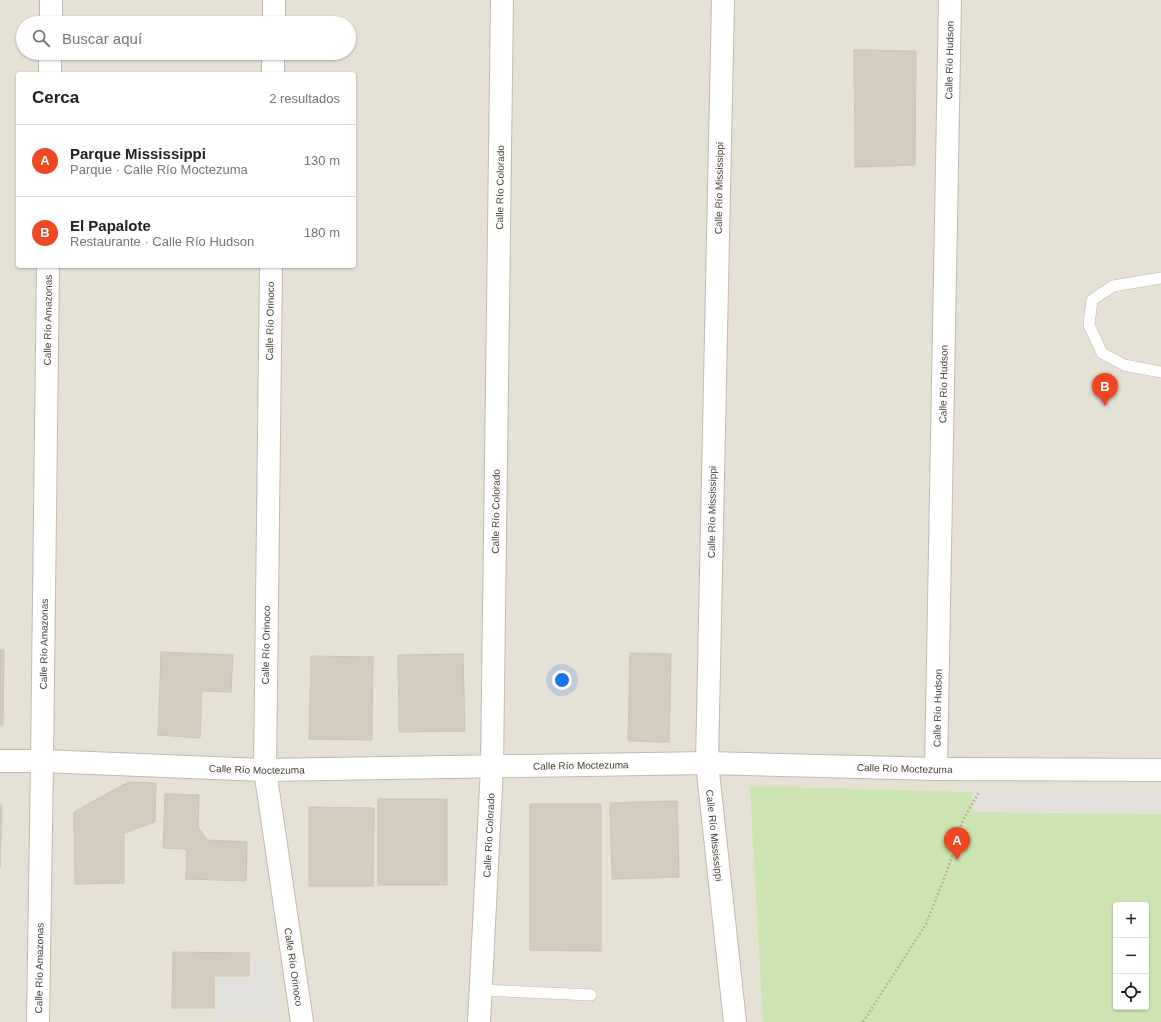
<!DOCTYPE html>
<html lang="es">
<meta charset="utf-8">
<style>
:root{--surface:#fff;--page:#f6f6f6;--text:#202124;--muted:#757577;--line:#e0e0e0;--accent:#ee4722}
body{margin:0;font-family:Arial,sans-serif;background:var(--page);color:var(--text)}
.controls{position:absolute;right:12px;bottom:12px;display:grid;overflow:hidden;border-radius:4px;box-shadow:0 1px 3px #0004}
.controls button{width:36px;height:36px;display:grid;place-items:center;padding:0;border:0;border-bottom:1px solid var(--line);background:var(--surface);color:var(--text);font:20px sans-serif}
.you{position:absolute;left:562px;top:680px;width:14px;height:14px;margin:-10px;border:3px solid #fff;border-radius:50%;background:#1a73e8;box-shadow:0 0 0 6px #1a73e833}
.badge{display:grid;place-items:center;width:26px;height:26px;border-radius:50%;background:var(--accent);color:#fff;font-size:13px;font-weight:700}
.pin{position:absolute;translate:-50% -33px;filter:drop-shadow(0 1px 2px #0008)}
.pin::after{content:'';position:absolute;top:21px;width:14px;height:12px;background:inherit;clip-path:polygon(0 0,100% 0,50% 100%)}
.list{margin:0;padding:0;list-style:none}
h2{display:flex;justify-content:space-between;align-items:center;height:52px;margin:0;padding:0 16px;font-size:17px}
h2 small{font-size:13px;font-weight:400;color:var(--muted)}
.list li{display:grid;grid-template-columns:26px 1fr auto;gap:12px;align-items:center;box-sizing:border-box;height:72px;padding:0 16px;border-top:1px solid var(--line)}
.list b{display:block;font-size:15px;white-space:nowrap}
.list p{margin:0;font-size:13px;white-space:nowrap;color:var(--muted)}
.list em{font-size:13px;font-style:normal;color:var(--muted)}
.icon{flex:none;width:22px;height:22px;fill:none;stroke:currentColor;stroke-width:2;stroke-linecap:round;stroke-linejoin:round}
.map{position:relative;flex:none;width:1161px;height:1022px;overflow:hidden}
.search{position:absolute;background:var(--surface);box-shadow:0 1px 3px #0004;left:16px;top:16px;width:340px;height:44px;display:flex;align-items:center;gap:10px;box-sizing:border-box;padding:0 14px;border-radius:22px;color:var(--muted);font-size:15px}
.panel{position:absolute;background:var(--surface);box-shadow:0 1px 3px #0004;left:16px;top:72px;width:340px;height:196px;border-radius:4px}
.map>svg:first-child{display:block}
.residential{fill:#e6e1d5;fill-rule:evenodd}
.green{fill:#cbe4b1;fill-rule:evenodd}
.parking{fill:#e3e1de}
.building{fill:#d3cbbc;stroke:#cdc3b0}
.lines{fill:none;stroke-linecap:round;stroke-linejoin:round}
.service-casing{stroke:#c0baac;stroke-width:12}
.minor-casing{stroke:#c0baac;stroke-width:24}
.tertiary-casing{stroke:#c0baac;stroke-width:24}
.path{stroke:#beb39b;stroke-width:2.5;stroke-dasharray:2 2;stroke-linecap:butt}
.service{stroke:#fff;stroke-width:11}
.minor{stroke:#fff;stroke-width:22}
.tertiary{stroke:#fff;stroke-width:22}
.labels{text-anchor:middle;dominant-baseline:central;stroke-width:3.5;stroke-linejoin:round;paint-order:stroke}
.street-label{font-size:10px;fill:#443f36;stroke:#fff}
</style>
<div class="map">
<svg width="1161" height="1022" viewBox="0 0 1161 1022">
<rect width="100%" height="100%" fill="#f2efe6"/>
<path class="residential" d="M0,0H1161V1022H0ZM23,23H349V53H23ZM18,74H354V266H18ZM1116,905H1146V1007H1116Z"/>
<path class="green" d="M750,786L972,792L973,812L1161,814V1022H763ZM1116,905H1146V1007H1116Z"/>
<g class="parking">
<polygon points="972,792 1161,794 1161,814 973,812"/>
<polygon points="270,957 280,1018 217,1018 218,979 254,980 254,960"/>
</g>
<g class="building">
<polygon points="854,50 916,51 915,165 855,167"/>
<polygon points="0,650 4,650 3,725 0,725"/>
<polygon points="161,652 233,655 231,692 202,691 200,738 158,735"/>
<polygon points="630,653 671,654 669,742 628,741"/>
<polygon points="463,654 465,731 399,732 398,655"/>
<polygon points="311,656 373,657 372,740 309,739"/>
<polygon points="128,782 156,783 155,822 124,833 124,883 75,884 74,812"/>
<polygon points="165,794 199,795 198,827 207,840 247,842 246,881 186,879 187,849 163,848"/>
<rect x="378" y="799" width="69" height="86"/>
<polygon points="677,801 679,877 612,879 610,803"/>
<polygon points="530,804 601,804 601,951 530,950"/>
<polygon points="0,805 2,805 0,868"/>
<polygon points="309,807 374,808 373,886 309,886"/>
<polygon points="173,952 249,953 249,976 214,976 214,1008 172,1008"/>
</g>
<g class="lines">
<defs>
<g id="service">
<polyline points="1161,278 1113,286 1092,300 1089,325 1102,353 1124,365 1161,372"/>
<polyline points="481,990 591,995"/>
</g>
<g id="minor">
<polyline points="274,23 274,0"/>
<polyline points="273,74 273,53"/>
<path id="s1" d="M271,266L265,770L302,1022"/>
<path id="s2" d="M0,761H42L265,770L707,763L936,769L1161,770"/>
<path id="s3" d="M936,769L950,0"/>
<path id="s4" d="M479,1022L492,767L502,0"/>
</g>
<g id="tertiary">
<path id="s5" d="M723,0L707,763L735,1022"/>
<polyline points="51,23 51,0"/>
<polyline points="50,74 50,53"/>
<path id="s6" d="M38,1022L42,761L48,266"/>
</g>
</defs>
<use href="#service" class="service-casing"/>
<use href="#minor" class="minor-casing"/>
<use href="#tertiary" class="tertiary-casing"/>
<polyline class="path" points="863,1022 926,924 948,868 963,820 979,792"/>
<use href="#service" class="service"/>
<use href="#minor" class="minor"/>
<use href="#tertiary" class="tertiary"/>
</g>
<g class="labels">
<g class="street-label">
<text stroke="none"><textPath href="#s3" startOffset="709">Calle Río Hudson</textPath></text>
<text stroke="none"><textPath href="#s4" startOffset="835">Calle Río Colorado</textPath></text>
<text transform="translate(719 188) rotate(-89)">Calle Río Mississippi</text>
<text stroke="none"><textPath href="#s6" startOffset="702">Calle Río Amazonas</textPath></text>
<text transform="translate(270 321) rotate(-89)">Calle Río Orinoco</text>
<text stroke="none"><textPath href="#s3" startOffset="385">Calle Río Hudson</textPath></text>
<text stroke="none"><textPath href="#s4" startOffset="511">Calle Río Colorado</textPath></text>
<text transform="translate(712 512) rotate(-89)">Calle Río Mississippi</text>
<text stroke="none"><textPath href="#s6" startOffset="378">Calle Río Amazonas</textPath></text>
<text transform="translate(266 645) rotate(-89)">Calle Río Orinoco</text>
<text stroke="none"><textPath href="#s3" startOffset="61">Calle Río Hudson</textPath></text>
<text stroke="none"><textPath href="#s2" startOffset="581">Calle Río Moctezuma</textPath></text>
<text stroke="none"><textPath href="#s2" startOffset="257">Calle Río Moctezuma</textPath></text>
<text stroke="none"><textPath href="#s2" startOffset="905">Calle Río Moctezuma</textPath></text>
<text stroke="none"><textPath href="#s4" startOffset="187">Calle Río Colorado</textPath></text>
<text stroke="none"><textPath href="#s5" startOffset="836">Calle Río Mississippi</textPath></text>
<text stroke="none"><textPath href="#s1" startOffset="703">Calle Río Orinoco</textPath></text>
<text stroke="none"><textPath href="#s6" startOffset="54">Calle Río Amazonas</textPath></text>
</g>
</g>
</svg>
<div class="controls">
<button>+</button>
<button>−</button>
<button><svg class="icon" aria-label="locate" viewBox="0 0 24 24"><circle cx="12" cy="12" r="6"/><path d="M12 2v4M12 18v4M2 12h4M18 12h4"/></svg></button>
</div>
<div class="you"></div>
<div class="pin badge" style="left:957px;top:860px">A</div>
<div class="pin badge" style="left:1105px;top:406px">B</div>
<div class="search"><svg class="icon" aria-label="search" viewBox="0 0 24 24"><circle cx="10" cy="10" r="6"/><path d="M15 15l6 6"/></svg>Buscar aquí</div>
<section class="panel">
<h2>Cerca<small>2 resultados</small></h2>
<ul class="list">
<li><span class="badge">A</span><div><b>Parque Mississippi</b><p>Parque · Calle Río Moctezuma</p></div><em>130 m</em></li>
<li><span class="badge">B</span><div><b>El Papalote</b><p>Restaurante · Calle Río Hudson</p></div><em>180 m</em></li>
</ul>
</section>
</div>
